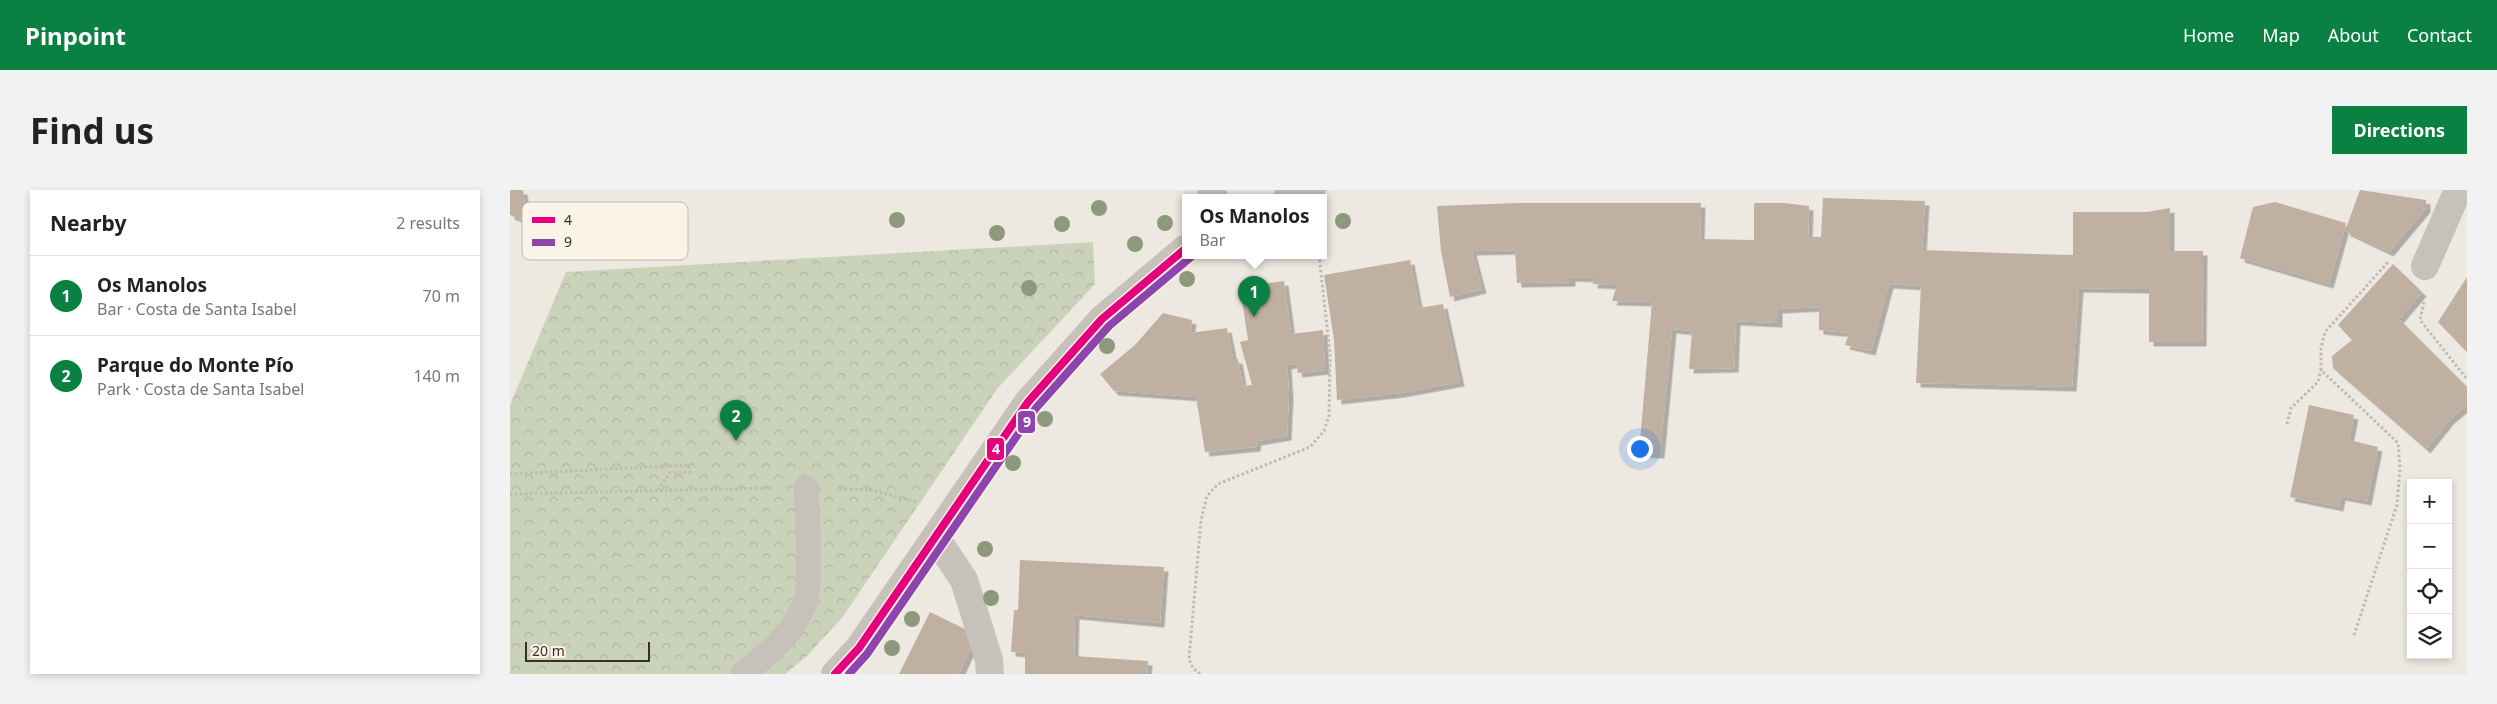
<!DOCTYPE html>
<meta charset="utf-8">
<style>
:root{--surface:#fff;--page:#f2f2f2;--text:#222;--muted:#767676;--line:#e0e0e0;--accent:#0b8043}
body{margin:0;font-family:"Noto Sans",sans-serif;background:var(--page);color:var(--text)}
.controls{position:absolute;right:15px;bottom:15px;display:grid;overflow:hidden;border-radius:0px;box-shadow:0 2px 8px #0003}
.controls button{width:45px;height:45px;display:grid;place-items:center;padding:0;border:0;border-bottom:1px solid var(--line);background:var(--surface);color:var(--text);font:25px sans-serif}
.scale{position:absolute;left:15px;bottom:12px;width:125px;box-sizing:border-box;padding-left:5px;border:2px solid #372f28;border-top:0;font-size:14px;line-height:18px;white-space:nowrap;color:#372f28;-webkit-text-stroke:4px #faf4e8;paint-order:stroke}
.you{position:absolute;left:1129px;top:258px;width:18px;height:18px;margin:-12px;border:4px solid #fff;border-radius:50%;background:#1a73e8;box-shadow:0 0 0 8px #1a73e833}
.badge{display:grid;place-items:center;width:32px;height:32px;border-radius:50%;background:var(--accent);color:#fff;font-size:16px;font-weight:700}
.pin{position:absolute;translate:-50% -41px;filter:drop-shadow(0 1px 2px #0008)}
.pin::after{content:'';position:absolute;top:26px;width:18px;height:15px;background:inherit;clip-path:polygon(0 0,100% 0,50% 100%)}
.popup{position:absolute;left:672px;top:4px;width:145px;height:65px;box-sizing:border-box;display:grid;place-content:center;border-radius:0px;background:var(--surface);filter:drop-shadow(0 1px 4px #0005);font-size:16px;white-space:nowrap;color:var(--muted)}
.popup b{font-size:19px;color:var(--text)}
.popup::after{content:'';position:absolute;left:50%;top:100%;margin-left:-10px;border:10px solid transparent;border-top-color:var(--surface)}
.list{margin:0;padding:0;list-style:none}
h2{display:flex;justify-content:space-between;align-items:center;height:65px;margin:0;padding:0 20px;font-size:21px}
h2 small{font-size:16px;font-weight:400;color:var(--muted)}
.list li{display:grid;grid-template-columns:32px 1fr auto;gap:15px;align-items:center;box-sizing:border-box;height:80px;padding:0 20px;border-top:1px solid var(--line)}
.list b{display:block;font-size:19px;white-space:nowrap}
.list p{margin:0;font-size:16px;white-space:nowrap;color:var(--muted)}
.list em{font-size:16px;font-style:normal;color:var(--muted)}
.icon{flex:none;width:28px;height:28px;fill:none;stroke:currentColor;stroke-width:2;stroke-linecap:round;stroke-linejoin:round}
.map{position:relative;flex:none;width:1957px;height:484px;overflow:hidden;border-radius:0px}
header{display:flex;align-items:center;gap:30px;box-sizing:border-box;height:70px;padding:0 25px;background:var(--accent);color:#fff}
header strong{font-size:24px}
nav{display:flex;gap:28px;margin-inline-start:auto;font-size:18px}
.intro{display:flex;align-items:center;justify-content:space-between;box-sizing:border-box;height:120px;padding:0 30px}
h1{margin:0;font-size:35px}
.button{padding:12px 22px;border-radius:0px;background:var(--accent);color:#fff;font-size:18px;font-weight:700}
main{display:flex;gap:30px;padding:0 30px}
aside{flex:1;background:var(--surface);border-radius:0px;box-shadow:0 2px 8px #0003}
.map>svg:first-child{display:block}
.forest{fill:url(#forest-crowns)}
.building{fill:#c0b0a2;filter:url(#shadow)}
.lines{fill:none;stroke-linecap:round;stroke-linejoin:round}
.path{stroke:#beb9b2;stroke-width:3;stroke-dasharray:2.5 2.5;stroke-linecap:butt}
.service{stroke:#c6c1b9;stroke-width:25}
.minor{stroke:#c6c1b9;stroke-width:28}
.bus-1-casing{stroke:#faf4e8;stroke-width:11}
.bus-2-casing{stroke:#faf4e8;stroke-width:11}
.bus-1{stroke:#e5007d;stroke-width:8}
.bus-2{stroke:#8e44ad;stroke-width:8}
.tree{fill:#8d987c}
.key{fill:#faf4e8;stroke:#c0b9ae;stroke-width:1}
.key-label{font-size:14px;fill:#372f28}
.line-badge{stroke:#faf4e8;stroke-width:2}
.badge-label{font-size:14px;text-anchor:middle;font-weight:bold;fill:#fff}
</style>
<header>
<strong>Pinpoint</strong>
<nav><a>Home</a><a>Map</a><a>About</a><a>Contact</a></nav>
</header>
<div class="intro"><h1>Find us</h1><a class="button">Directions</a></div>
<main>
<aside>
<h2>Nearby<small>2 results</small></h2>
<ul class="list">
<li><span class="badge">1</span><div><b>Os Manolos</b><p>Bar · Costa de Santa Isabel</p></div><em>70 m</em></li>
<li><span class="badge">2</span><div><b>Parque do Monte Pío</b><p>Park · Costa de Santa Isabel</p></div><em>140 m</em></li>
</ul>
</aside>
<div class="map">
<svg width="1957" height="484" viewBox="0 0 1957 484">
<defs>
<pattern id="forest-crowns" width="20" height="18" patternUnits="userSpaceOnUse" patternTransform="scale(1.25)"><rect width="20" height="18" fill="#cad3ba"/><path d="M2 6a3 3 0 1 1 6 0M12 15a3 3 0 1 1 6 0" fill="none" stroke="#aeb5a0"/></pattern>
<filter id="shadow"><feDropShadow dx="4.5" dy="4.5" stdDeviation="0" flood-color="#0004"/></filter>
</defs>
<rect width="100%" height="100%" fill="#ede9e0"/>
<polygon class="forest" points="583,52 585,94 487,199 332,428 296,467 275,484 0,484 0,215 56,82"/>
<g class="building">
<polygon points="0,0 13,0 17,32 0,25"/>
<polygon points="1850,0 1916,10 1916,18 1879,62 1835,41"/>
<polygon points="1313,8 1415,11 1412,60 1492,63 1563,65 1563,22 1637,22 1660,18 1660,61 1693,61 1692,152 1639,152 1639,99 1569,98 1562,197 1406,193 1411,96 1379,94 1361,161 1335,155 1339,143 1309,140 1309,117 1268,119 1268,133 1226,131 1224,178 1179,179 1182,141 1162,139 1150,264 1129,263 1142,112 1102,111 1107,95 1083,94 1084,88 1061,87 1061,92 1007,93 1005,60 962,61 972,99 940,107 931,61 927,16 1007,13 1191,13 1190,49 1244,50 1244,13 1274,13 1299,16 1298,47 1311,47"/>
<polygon points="1765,12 1836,33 1819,94 1730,68 1743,17"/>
<polygon points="900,70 909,118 933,114 950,192 890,203 827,210 824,150 814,85"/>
<polygon points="1883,74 1912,102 1889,129 1957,197 1957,215 1940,229 1916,259 1823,178 1822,166 1842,150 1828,135"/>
<polygon points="1957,87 1957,162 1928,132"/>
<polygon points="774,91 781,144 813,140 815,180 788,183 786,173 777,175 779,204 777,246 747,251 746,257 695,262 686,207 604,201 590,184 625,155 653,123 682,130 680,143 717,138 723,169 728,169 733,196 742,195 730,152 738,150 730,97"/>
<polygon points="1799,215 1844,225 1839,250 1868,257 1857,311 1831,306 1829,317 1780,307"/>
<polygon points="510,370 654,377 650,433 565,425 564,466 638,471 637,484 515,484 515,463 501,462 504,420 508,420"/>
<polygon points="420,422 467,445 449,484 389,484"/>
</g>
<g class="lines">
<g class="path">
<polyline points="1914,112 1910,130 1957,189"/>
<polyline points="1777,234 1781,218 1808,192 1811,180"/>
<polyline points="0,284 179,275 180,282 160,283 148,300"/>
<polyline points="330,299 362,300 407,312"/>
<polyline points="0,304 261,298"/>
<polyline points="1844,445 1887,315 1890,278 1888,253 1811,180 1811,158 1815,142 1879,71"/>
<polyline points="690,484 683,478 679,469 691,330 697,306 708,294 800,257 814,241 819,226 820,163 809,66"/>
</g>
<g class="service">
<polyline points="700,0 706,8"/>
<path d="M233,484C257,464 284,444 295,413C302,393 297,322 296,298"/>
</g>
<g class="minor">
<polyline points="777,8 802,0"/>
<polyline points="1915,76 1948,0"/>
<polyline points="426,348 454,390 479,470 480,484"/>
<polyline points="325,484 349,458 518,212 592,129 675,59"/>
</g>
<defs>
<polyline id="bus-1" points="325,484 349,458 518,212 592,129 675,59"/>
<polyline id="bus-2" points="339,484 357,464 526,218 599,136 681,67"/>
</defs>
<use href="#bus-1" class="bus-1-casing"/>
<use href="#bus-2" class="bus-2-casing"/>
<use href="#bus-1" class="bus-1"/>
<use href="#bus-2" class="bus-2"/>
</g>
<g class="tree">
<circle cx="589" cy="18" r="8"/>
<circle cx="387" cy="30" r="8"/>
<circle cx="833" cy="31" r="8"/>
<circle cx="655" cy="33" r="8"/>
<circle cx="552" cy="34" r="8"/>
<circle cx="147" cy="37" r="8"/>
<circle cx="100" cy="41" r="8"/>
<circle cx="487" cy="43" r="8"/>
<circle cx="56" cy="48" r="8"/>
<circle cx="625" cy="54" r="8"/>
<circle cx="677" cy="89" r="8"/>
<circle cx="519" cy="98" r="8"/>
<circle cx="597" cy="156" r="8"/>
<circle cx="535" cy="229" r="8"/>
<circle cx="503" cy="273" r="8"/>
<circle cx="475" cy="359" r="8"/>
<circle cx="481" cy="408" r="8"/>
<circle cx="402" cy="429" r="8"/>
<circle cx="382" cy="458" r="8"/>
</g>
<rect x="12" y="12" width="166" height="58" rx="8" class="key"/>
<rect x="22" y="27" width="23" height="6" fill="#e5007d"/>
<rect x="22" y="49" width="23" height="7" fill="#8e44ad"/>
<g class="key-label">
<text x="54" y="35">4</text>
<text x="54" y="57">9</text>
</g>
<g class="line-badge">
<rect x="507" y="220" width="19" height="24" rx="5" fill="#8e44ad"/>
<rect x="476" y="247" width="19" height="24" rx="5" fill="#e5007d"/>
</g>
<g class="badge-label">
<text x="517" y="237">9</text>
<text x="486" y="264">4</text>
</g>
</svg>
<div class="controls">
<button>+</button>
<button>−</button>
<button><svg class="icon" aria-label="locate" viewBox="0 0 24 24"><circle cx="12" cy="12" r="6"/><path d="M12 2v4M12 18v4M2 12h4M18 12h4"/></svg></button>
<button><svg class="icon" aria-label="layers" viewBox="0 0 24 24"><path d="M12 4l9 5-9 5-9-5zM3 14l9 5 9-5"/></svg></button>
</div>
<div class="scale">20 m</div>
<div class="you"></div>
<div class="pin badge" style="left:744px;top:127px">1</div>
<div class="popup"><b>Os Manolos</b>Bar</div>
<div class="pin badge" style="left:226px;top:251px">2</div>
</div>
</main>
